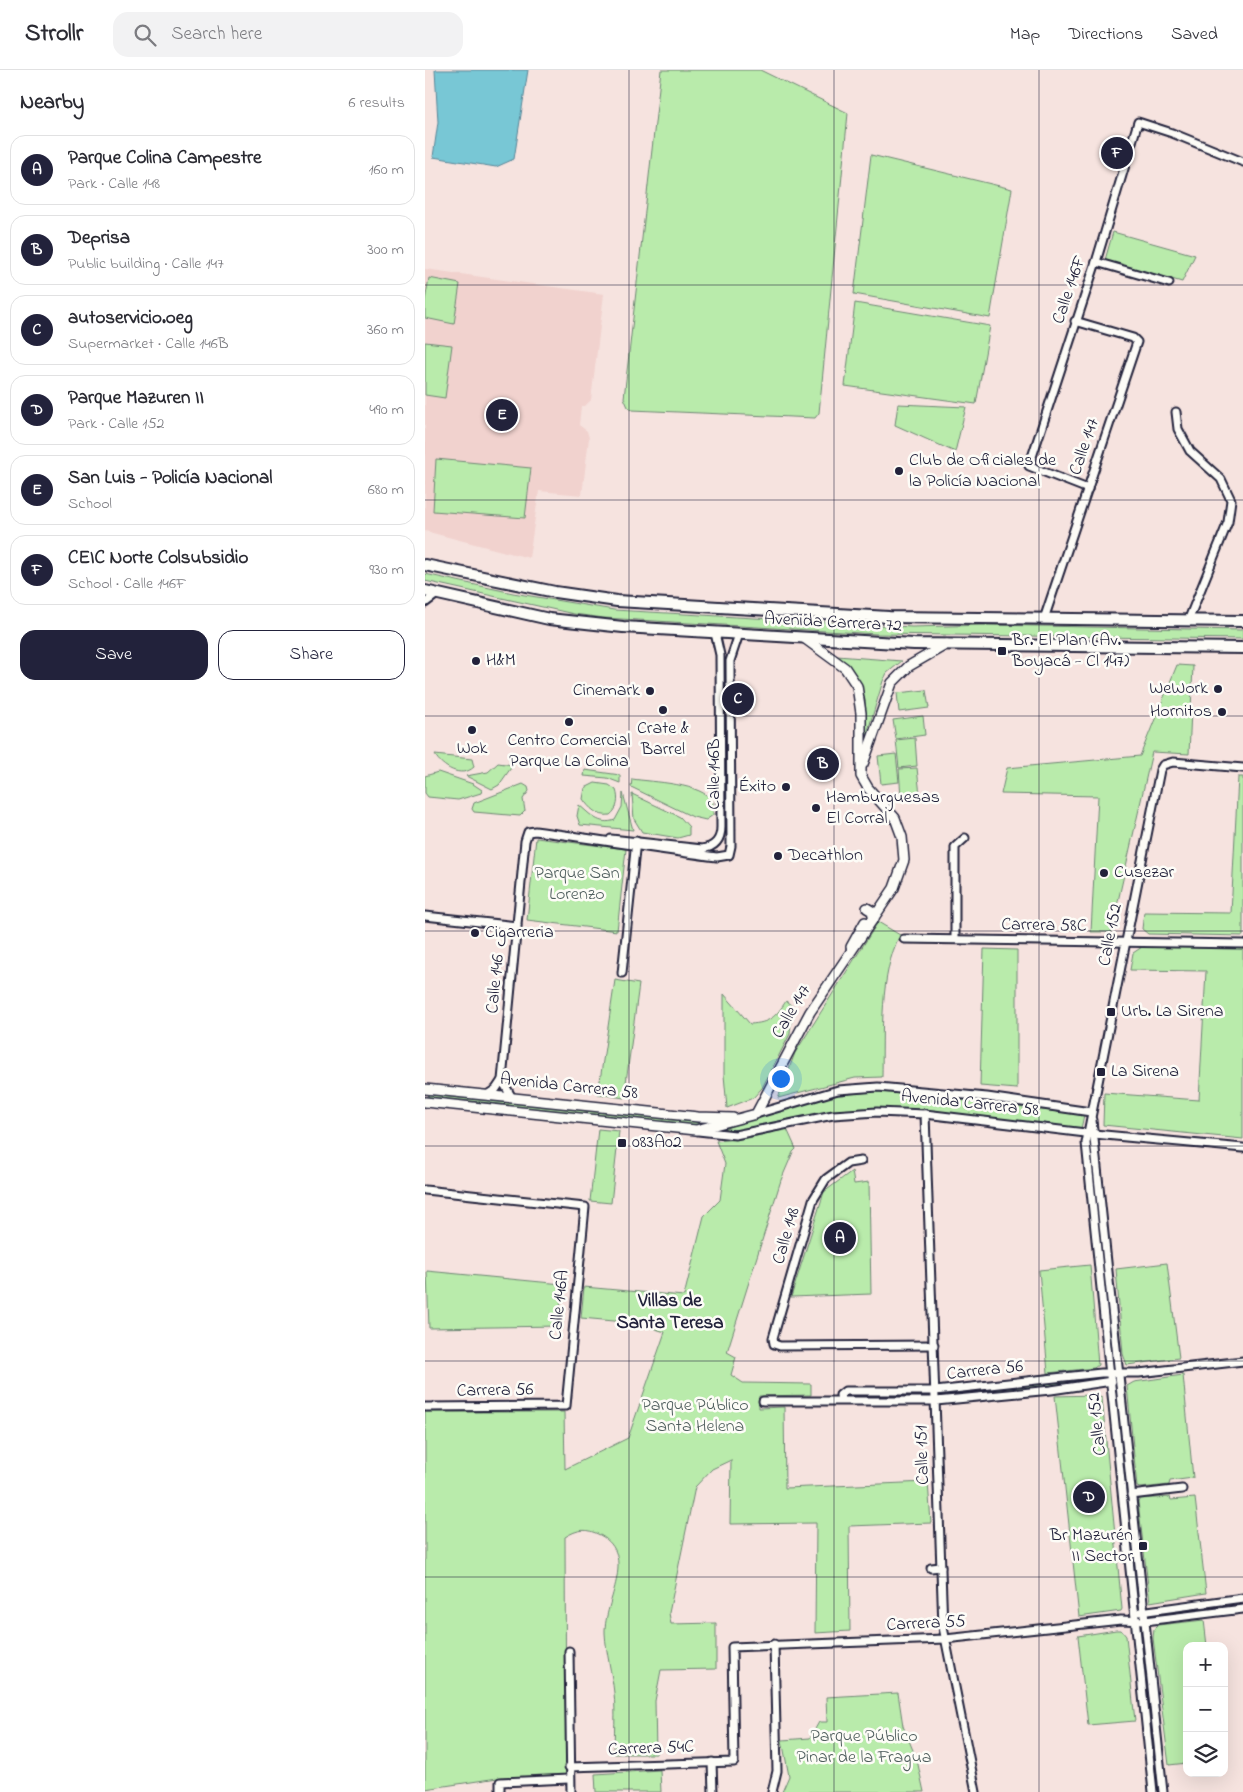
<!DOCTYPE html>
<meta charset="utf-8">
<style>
:root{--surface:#fff;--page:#f2f2f3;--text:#2b2b33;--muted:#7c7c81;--line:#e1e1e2;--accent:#22223b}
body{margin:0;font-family:"Indie Flower",sans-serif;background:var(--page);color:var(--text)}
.controls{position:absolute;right:15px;bottom:15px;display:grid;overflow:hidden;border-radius:10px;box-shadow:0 5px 20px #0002}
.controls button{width:45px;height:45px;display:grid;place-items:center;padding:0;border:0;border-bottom:1px solid var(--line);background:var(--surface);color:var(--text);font:25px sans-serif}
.you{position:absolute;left:355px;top:1008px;width:18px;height:18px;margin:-12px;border:4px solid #fff;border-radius:50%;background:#1a73e8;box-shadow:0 0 0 8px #1a73e833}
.badge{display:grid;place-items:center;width:32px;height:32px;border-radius:50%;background:var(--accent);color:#fff;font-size:16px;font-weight:700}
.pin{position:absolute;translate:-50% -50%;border:2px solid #fff;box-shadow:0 1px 5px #0006}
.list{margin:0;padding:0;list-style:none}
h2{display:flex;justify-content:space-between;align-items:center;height:65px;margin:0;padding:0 20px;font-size:21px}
h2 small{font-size:16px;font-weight:400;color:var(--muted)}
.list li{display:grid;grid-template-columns:32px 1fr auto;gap:15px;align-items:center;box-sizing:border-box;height:70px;margin:0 10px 10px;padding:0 10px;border:1px solid var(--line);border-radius:15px}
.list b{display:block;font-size:19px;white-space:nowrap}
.list p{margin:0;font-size:16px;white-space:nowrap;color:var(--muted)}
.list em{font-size:16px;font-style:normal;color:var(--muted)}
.actions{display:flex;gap:10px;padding:15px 20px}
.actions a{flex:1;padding:11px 0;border:1px solid var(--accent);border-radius:15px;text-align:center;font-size:18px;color:var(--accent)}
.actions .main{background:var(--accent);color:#fff}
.icon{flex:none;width:28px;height:28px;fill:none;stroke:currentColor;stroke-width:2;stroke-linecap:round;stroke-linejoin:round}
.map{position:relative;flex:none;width:818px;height:1722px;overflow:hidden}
header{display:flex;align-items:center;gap:30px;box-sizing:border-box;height:70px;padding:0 25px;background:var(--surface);border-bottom:1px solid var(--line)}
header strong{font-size:24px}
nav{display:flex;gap:28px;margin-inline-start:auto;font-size:18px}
.search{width:350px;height:45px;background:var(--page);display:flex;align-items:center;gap:12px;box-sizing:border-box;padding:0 18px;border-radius:15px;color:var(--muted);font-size:19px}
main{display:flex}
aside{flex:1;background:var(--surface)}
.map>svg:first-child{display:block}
.built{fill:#f1d2ce}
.green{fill:#b9ebab;stroke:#6e8673}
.water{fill:#78c7d5;stroke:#568597}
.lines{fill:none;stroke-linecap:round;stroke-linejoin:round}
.minor-casing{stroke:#22223b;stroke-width:11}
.major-casing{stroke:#22223b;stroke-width:12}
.highway-casing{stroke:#22223b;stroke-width:14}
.minor{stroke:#fdfcf7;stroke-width:7}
.major{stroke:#fdfcf7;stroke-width:9}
.highway{stroke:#fdfcf7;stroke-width:10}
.grid{fill:none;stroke:#22223b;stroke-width:1;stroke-opacity:0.55}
.poi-dot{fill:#22223b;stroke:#fdfcf7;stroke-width:2}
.labels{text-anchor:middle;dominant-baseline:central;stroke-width:5;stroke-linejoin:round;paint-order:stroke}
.street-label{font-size:18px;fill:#22223b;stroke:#fdfcf7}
.poi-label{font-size:18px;fill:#22223b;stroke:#fdfcf7;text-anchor:start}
.park-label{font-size:18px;fill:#4f5e5d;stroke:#fdfcf7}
.neighbourhood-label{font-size:19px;font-weight:bold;fill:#22223b;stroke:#fdfcf7}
</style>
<header>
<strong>Strollr</strong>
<div class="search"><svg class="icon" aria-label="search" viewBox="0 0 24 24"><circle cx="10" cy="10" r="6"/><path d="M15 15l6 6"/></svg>Search here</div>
<nav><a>Map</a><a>Directions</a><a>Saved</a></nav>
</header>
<main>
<aside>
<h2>Nearby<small>6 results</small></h2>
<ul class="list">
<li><span class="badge">A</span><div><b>Parque Colina Campestre</b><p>Park · Calle 148</p></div><em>160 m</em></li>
<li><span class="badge">B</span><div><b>Deprisa</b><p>Public building · Calle 147</p></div><em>300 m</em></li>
<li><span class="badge">C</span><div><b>autoservicio.oeg</b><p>Supermarket · Calle 146B</p></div><em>360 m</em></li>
<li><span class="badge">D</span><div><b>Parque Mazuren II</b><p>Park · Calle 152</p></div><em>490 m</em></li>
<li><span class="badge">E</span><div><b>San Luis - Policía Nacional</b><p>School</p></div><em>680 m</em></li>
<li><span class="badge">F</span><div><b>CEIC Norte Colsubsidio</b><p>School · Calle 146F</p></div><em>930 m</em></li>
</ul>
<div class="actions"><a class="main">Save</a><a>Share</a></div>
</aside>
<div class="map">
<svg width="818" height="1722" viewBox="0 0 818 1722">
<rect width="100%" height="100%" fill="#f6e3df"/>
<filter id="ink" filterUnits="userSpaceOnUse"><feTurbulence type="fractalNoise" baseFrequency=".02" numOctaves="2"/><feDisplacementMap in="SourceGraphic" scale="10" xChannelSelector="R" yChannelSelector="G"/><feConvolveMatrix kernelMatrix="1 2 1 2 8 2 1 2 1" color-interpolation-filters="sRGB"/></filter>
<g filter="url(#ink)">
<polygon class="built" points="0,199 179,224 166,330 160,336 156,336 154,355 162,361 164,368 157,425 114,421 104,488 0,461"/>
<g class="green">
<polygon points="236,0 335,0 423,43 394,343 390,348 207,340 203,337 199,328"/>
<polygon points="446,85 587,119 565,248 429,224"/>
<polygon points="688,162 770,185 757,212 680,190"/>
<polygon points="4,208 35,214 29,254 0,248 0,231"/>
<polygon points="430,233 565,256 551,334 420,316"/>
<polygon points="0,272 27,275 20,328 0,325"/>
<polygon points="473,334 541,337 530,382 470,355"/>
<polygon points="11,389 106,398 100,448 8,441"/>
<polygon points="0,504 88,523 189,540 487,557 562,555 818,560 818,569 452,564 179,548 149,544 0,511"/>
<path d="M412,586L477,591L462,603L458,611L439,674C442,633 445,615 412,586Z"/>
<polygon points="752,595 768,596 764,684 727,682 686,862 666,862 673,726 576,724 582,698 715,686"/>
<polygon points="501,620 504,638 474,642 472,623"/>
<polygon points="498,646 500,665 471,669 468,650"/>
<polygon points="490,668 492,696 474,698 471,670"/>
<polygon points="471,684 474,712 456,714 453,686"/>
<path d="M10,685L47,689L49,697C36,709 17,697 10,685Z"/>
<polygon points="73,693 88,695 74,715 67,719 41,706 63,702"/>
<polygon points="492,698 495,725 476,727 474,699"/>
<polygon points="160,700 195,705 195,713 182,708 159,706"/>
<polygon points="13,702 48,714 57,720 56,723 33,730 3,727 0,723 0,706"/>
<polygon points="813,707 818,707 818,866 723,864 717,859 719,842 806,843"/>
<path d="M207,709C227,712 278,713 288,732V745L281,750L268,747L206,717Z"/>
<path d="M170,713L184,715L191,720C194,729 193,739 185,745C173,747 164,738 158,729L160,718Z"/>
<polygon points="98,714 103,717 104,721 98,729 100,741 95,746 49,742 47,739 49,733"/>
<path d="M198,723L208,760L155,755L152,746L154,735C165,744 174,756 190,750L197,737Z"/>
<polygon points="207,724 255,747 264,757 264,765 253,768 217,762 209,749"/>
<polygon points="111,768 201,779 192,861 102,850"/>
<path d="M453,852L475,865C454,905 458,963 457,1007L430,1008L353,1028L370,983Z"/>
<polygon points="717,877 818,878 818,1069 678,1055 679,1023 774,1030 781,901 705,900 708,883"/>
<polygon points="559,879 592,880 592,1019 555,1016"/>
<polygon points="190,910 214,914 199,1028 173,1024"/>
<path d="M299,924L325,954C344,953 351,947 361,931L367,936L365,964L337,1018L328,1028L302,1038L299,1005Z"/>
<path d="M457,1021L659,1045L656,1059C583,1051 502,1036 429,1040C383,1042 339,1062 293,1060L404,1026Z"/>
<polygon points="4,1023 292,1051 265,1055 3,1028"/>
<polygon points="173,1059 194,1061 186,1133 165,1131"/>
<path d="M362,1059L371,1079L368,1082L356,1110L302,1282L311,1287L306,1305L318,1313L386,1314V1325L334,1326V1338L359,1337L360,1418L503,1412L506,1453L424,1456L425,1561L390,1563L391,1453L305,1454L306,1390L287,1399L270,1417L244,1543L246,1554L291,1553V1599L236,1600L230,1631L231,1684H189C189,1664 191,1643 189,1623C187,1603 181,1583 180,1563C179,1531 213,1486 175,1465C161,1458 153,1459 140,1467L141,1705L79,1707L0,1719V1342H139L140,1399L203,1368L240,1262L211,1253L156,1248L159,1217L259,1226L279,1146L295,1130L300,1094L291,1071L323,1068Z"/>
<polygon points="665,1078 668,1079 687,1279 685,1280"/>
<polygon points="427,1101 429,1114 444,1112 446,1224 366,1227 399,1122"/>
<polygon points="742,1193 754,1288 702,1295 698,1284 691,1199"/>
<polygon points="665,1195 673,1295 669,1298 623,1303 614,1200"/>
<polygon points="2,1201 137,1214 134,1256 4,1258"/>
<polygon points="758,1305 768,1408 745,1411 744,1415 715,1418 712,1417 702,1316 709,1312"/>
<polygon points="668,1307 669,1311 519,1327 518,1323"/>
<polygon points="670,1325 677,1328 697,1539 696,1541 654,1547 630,1326"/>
<polygon points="692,1331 713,1523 709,1523 689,1332"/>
<polygon points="745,1427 746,1430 770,1428 781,1523 725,1532 713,1432 715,1429"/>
<polygon points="779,1550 782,1576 762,1576 762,1693 744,1695 728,1568 729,1559 733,1555"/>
<polygon points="691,1560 696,1560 701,1566 710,1651 663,1655 653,1566"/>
<polygon points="714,1570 718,1570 735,1722 732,1722"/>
<polygon points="473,1623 478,1656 492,1690 499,1722 357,1722 364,1706 357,1670 385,1668 394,1652 402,1652 401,1627"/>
<polygon points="235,1700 236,1722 171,1722 170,1704"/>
</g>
<polygon class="water" points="10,0 103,0 89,89 71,97 8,87 13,52"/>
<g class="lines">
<defs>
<g id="minor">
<polyline points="671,192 744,213"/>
<polyline points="751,342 753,359 765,381 796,409 806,430 803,452 763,551"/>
<polyline points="663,419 604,396 671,192 713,52 747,63 818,92"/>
<polyline points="0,533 12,524"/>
<polyline points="619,549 712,272 708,268 650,251"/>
<path d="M186,769L277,779C290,777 296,770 296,757L295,585L290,563"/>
<polyline points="0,846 92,856"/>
<polyline points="479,869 818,874"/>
<polyline points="530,869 530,777 540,768"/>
<polyline points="197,903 211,771"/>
<polyline points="77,1010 87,1028"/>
<path d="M62,1025L71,1019L77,1010L100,771L103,762L110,761C170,769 231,779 292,787L304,785L306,776L305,591L314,564"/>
<polyline points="331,1044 413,1020 453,1017 562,1027 666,1042"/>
<polyline points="500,1044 518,1557 551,1722"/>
<polyline points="667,1050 738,1722"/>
<polyline points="273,1061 310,1065 408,1045 452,1042 500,1044 669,1064 818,1078"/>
<polyline points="436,1091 423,1093 401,1109 388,1130 348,1268 349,1274 355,1276 509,1275"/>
<polyline points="0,1120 160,1137 141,1336 0,1337"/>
<polyline points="416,1330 415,1325 420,1321 510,1321 676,1303 714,1303 818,1291"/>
<polyline points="338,1331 511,1331 626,1320 687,1311"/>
<polyline points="706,1425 757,1419"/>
<polyline points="506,1498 516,1497"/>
<polyline points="715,1542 818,1528"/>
<polyline points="144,1581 146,1722"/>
<polyline points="287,1692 288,1722"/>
<polyline points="144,1697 309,1692 307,1577 520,1569 696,1550 720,1551 818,1539"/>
<polyline points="75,1722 75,1712 144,1709"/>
<polyline points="347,1722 352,1701 349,1574"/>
<polyline points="728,1722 661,1073 735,700 738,695 748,692 818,698"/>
</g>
<g id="major">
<polyline points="438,694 467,613 484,596 522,574"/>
<polyline points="442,838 447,841 449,849"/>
<polyline points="426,877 440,852"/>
<polyline points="0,1019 273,1047 308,1048"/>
<polyline points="0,1032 271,1060 331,1044 385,942 469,818 479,790 477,767 470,748 443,718 436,706 436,643 432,616 420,598 379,568"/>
</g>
<g id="highway">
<polyline points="0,495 130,522 192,531 464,547 818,551"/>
<polyline points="0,521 124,549 198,557 489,574 818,578"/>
</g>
</defs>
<use href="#minor" class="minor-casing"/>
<use href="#major" class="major-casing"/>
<use href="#highway" class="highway-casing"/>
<use href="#minor" class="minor"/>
<use href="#major" class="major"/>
<use href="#highway" class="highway"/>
</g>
</g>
<path class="grid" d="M204,0V1722M409,0V1722M614,0V1722M0,215H818M0,430H818M0,646H818M0,861H818M0,1076H818M0,1291H818M0,1507H818"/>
<g class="poi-dot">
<circle cx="474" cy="401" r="5"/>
<rect x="572" y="576" width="10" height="10" rx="2.5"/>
<circle cx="51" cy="591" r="5"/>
<circle cx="793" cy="619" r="5"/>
<circle cx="225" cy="621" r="5"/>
<circle cx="238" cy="640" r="5"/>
<circle cx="797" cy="642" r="5"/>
<circle cx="144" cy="652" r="5"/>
<circle cx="47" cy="660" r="5"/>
<circle cx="361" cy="717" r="5"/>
<circle cx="391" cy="738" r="5"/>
<circle cx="353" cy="786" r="5"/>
<circle cx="679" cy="803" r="5"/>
<circle cx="50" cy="863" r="5"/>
<rect x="681" y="937" width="10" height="10" rx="2.5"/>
<rect x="671" y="997" width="10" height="10" rx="2.5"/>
<rect x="192" y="1068" width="10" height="10" rx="2.5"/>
<rect x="713" y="1471" width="10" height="10" rx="2.5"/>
</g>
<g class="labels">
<g class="street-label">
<text transform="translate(645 220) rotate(-71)">Calle 146F</text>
<text transform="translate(660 377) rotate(-71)">Calle 147</text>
<text transform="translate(408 553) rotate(3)">Avenida Carrera 72</text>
<text transform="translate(290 704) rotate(-90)">Calle 146B</text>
<text transform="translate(619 856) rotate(1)">Carrera 58C</text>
<text transform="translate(686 865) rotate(-79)">Calle 152</text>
<text transform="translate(71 914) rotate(-84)">Calle 146</text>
<text transform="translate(367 942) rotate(-59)">Calle 147</text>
<text transform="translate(144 1017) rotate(6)">Avenida Carrera 58</text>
<text transform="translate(545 1034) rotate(6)">Avenida Carrera 58</text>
<text transform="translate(362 1166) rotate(-74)">Calle 148</text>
<text transform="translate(135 1235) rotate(-84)">Calle 146A</text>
<text transform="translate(560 1301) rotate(-6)">Carrera 56</text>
<text transform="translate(70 1321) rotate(-1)">Carrera 56</text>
<text transform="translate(673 1354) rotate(-96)">Calle 152</text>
<text transform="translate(498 1385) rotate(-92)">Calle 151</text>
<text transform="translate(501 1554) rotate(-3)">Carrera 55</text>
<text transform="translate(226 1679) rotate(-2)">Carrera 54C</text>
</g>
<g class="poi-label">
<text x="484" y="391">Club de Oficiales de<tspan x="484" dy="21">la Policía Nacional</tspan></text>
<text x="587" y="571">Br. El Plan (Av.<tspan x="587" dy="21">Boyacá - Cl 147)</tspan></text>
<text x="61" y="591">H&amp;M</text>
<text x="783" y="619" text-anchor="end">WeWork</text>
<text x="215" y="621" text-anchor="end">Cinemark</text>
<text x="787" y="642" text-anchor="end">Hornitos</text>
<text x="238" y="659" text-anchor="middle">Crate &amp;<tspan x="238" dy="21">Barrel</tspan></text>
<text x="144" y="671" text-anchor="middle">Centro Comercial<tspan x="144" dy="21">Parque La Colina</tspan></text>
<text x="47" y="679" text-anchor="middle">Wok</text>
<text x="351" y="717" text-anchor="end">Éxito</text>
<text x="401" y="728">Hamburguesas<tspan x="401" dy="21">El Corral</tspan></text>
<text x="363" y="786">Decathlon</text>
<text x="689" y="803">Cusezar</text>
<text x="60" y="863">Cigarreria</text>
<text x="696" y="942">Urb. La Sirena</text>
<text x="686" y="1002">La Sirena</text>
<text x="207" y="1073">083A02</text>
<text x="708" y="1466" text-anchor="end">Br Mazurén<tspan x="708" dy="21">II Sector</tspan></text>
</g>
<g class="park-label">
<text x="152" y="804">Parque San<tspan x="152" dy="21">Lorenzo</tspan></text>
<text x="270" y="1336">Parque Público<tspan x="270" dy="21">Santa Helena</tspan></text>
<text x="439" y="1667">Parque Público<tspan x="439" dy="21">Pinar de la Fragua</tspan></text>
</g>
<g class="neighbourhood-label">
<text x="245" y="1231">Villas de<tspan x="245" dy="22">Santa Teresa</tspan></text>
</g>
</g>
</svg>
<div class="controls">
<button>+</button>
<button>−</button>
<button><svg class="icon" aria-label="layers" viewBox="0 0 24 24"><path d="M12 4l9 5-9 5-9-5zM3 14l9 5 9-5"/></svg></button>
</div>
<div class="you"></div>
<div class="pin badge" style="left:415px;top:1168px">A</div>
<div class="pin badge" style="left:398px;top:694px">B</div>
<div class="pin badge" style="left:313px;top:629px">C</div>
<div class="pin badge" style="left:664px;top:1427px">D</div>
<div class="pin badge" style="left:77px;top:345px">E</div>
<div class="pin badge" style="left:692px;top:83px">F</div>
</div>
</main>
